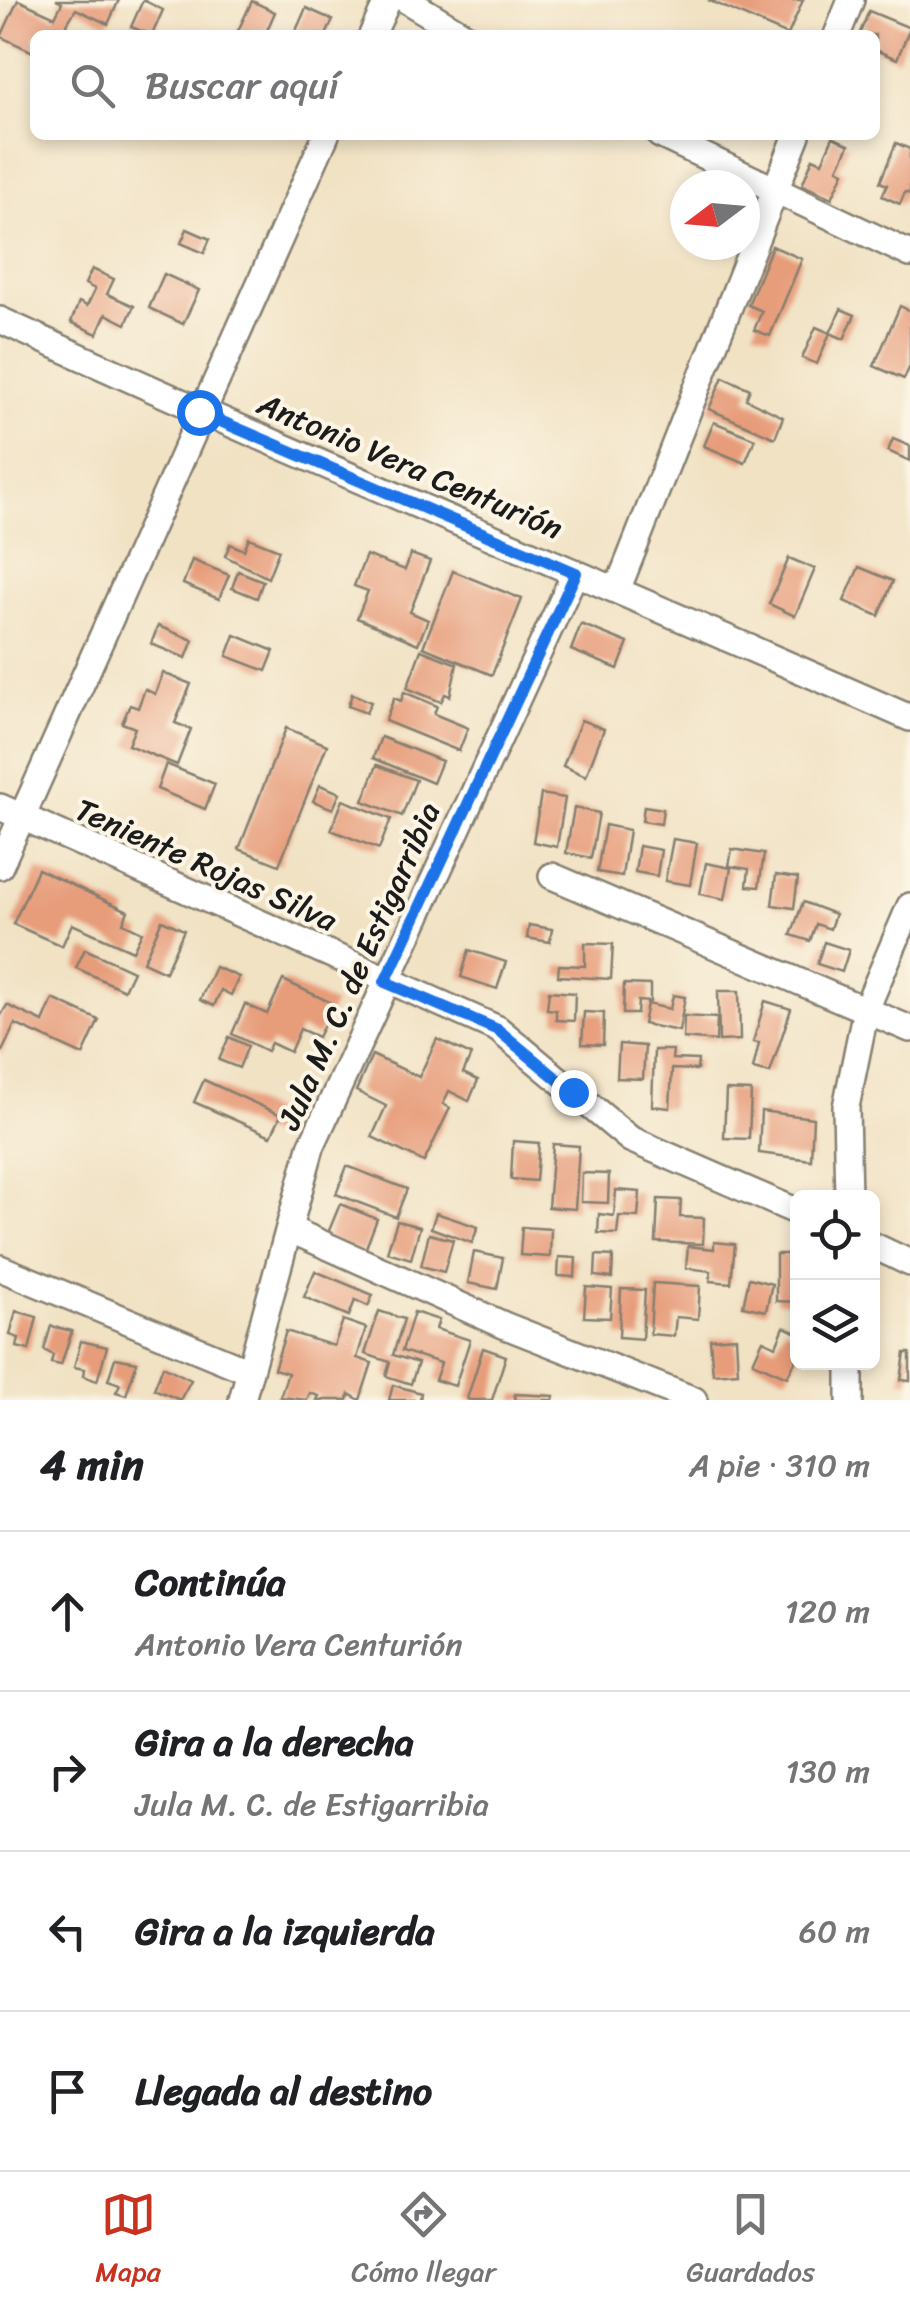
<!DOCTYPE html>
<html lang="es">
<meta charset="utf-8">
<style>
:root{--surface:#fff;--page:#f2f2f2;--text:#202124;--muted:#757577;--line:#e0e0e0;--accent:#c8321e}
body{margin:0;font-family:Sriracha,sans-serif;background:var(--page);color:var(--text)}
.controls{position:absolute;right:30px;bottom:30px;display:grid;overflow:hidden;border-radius:15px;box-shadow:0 5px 15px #0003}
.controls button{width:90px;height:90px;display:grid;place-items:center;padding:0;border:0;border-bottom:2px solid var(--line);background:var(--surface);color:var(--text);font:50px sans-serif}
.compass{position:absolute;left:670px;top:170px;width:90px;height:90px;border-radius:50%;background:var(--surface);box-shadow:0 5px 15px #0003;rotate:254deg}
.stop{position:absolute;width:30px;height:30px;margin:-22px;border:8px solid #1a73e8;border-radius:50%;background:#fff}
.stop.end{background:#1a73e8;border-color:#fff;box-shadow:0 2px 10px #0008}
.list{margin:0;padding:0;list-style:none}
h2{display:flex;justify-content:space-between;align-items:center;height:130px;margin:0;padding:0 40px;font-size:42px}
h2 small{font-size:32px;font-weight:400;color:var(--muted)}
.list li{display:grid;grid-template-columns:65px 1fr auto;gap:30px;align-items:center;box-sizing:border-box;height:160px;padding:0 40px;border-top:2px solid var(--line)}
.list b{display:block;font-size:38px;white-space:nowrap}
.list p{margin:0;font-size:32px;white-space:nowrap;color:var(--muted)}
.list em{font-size:32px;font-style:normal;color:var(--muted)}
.icon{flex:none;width:55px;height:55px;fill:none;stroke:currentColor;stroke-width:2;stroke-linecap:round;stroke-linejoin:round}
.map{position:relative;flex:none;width:910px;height:1400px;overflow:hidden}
.search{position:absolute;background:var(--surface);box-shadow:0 5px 15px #0003;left:30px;right:30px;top:30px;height:110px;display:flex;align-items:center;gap:25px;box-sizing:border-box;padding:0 35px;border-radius:15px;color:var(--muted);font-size:38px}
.sheet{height:770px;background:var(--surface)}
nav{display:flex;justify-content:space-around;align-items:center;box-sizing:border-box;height:140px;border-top:2px solid var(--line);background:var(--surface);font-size:28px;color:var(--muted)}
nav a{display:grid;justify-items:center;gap:5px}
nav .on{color:var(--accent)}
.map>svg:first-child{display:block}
.building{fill:#e79c7a}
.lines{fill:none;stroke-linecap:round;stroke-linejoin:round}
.minor-casing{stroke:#867f70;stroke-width:30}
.minor{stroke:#fff;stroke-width:25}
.route{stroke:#1a73e8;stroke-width:12}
.labels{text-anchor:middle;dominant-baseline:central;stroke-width:8;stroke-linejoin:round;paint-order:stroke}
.street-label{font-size:32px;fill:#1c1c1c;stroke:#fcf5e5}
</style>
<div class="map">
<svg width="910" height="1400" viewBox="0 0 910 1400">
<rect width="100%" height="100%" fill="#fcf5e5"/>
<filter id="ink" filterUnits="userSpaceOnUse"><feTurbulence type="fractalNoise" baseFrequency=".01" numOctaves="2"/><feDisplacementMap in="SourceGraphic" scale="20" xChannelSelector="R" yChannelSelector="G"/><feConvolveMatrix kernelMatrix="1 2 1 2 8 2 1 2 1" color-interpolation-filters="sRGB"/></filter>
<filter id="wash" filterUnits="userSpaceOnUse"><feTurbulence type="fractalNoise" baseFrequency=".0048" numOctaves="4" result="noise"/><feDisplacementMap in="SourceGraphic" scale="40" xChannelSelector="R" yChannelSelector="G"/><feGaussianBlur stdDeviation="2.25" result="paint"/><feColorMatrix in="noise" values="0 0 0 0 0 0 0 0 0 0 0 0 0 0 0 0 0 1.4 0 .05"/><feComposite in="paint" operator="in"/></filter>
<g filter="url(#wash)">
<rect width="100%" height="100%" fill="#f1e2c4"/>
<g id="blocks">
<g class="building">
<polygon points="18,0 55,17 62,3 56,0 119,0 108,24 76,9 60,35 35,35 35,53 1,37"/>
<polygon points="143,0 163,10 152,35 131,27"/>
<polygon points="708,0 803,0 788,35"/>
<polygon points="252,1 275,12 265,35 236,35"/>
<polygon points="306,8 333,20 326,35 294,35"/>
<polygon points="869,11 910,28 897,59 875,50 875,35 859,35"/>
<polygon points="833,137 849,145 838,169 844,172 832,198 802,185 813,158 822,162"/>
<polygon points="896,143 910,149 910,194 905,192 900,204 882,196 887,185 880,182"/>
<polygon points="187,229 210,239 204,253 181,243"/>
<polygon points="772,246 802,259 770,336 754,330 762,311 748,305"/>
<polygon points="92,269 114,279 107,294 134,306 126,324 106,314 97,334 71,322 79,302 87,306 95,289 85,284"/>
<polygon points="164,274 199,290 183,324 149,308"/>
<polygon points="900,306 910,311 910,366 904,379 874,366"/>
<polygon points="841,309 855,315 844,339 830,333"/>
<polygon points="816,327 830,333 817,364 802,358"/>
<polygon points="723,377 750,389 746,399 783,417 775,438 709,409"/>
<polygon points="714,422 755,439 745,463 704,446"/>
<polygon points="893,439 910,446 910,461 888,451"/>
<polygon points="249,538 279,550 268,578 225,556 230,544 244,550"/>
<polygon points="411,554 430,561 410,612 428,620 418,644 357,618 368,591 354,586 366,555 405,570"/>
<polygon points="789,558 815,569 795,616 769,604"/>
<polygon points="192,560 229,575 219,599 183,584"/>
<polygon points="859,567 893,581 879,616 844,601"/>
<polygon points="238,571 263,581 257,598 232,588"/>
<polygon points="453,571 522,599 492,675 423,647"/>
<polygon points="581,624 628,643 618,669 571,650"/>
<polygon points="158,626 193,640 186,658 151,644"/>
<polygon points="235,635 274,651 266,671 227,656"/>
<polygon points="421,650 457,664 450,696 445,694 441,702 407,688"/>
<polygon points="163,673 191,684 175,723 191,729 177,765 128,745 135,728 122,723 130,705 138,708 145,689 155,694"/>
<polygon points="404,692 437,706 434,714 468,728 459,751 385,721 394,698 401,701"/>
<polygon points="352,694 371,702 366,713 348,706"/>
<polygon points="581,720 604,729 586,776 563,766"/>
<polygon points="286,728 327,745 279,865 239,849"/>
<polygon points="381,737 442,761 433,783 373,758"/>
<polygon points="166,764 215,784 205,809 157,789"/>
<polygon points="377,765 416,780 402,816 363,801"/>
<polygon points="320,785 340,793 333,809 313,801"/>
<polygon points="541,794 565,798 557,847 533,842"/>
<polygon points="343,800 391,819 379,849 331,830"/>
<polygon points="644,806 663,809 661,824 642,821"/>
<polygon points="574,808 599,813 591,858 566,853"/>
<polygon points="605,825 629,830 622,876 597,872"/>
<polygon points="673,839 697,843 690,885 665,881"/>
<polygon points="639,846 661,850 657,876 635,872"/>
<polygon points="732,849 764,854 759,887 747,886 749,869 729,866"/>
<polygon points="706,863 731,868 725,899 700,894"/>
<polygon points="38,869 128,911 123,923 142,932 133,951 72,924 62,946 13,924"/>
<polygon points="776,875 798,878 794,908 772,905"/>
<polygon points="803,902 835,914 830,929 816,924 810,941 791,935"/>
<polygon points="162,920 184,930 165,972 143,962"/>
<polygon points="529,925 552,929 550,942 527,938"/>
<polygon points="824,942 849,950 842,972 817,964"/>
<polygon points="585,943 613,944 611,979 558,976 559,965 585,966"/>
<polygon points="85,949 133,971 124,990 76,968"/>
<polygon points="469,950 506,962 497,989 461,977"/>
<polygon points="215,967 239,977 231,995 221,990 214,1006 200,1000"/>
<polygon points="283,980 334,1004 318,1037 300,1029 290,1052 271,1043 267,1051 232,1034 245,1004 267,1014"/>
<polygon points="624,984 650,985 650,1002 638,1001 637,1014 623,1014"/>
<polygon points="549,991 575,993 574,1021 556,1020 556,1010 547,1009"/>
<polygon points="718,991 739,991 740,1040 719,1041"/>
<polygon points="673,995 685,997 679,1031 643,1024 647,1004 670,1009"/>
<polygon points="53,999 99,1020 83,1055 15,1024 0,1056 0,1017 7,1005 43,1022"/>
<polygon points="765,1001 791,1009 770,1073 753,1069 759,1043 753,1042"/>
<polygon points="584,1012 604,1013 603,1045 582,1044"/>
<polygon points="684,1016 717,1018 716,1041 683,1038"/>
<polygon points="229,1037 248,1046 239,1068 219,1060"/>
<polygon points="437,1039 471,1055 463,1073 478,1080 469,1101 449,1091 443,1104 450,1108 424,1162 372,1137 386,1106 356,1091 372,1055 419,1077"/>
<polygon points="619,1044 645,1046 643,1079 617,1078"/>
<polygon points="654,1050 673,1050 672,1059 698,1060 697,1070 672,1069 670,1108 652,1106"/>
<polygon points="204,1080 281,1115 271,1136 194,1102"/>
<polygon points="726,1090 751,1091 749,1139 724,1138"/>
<polygon points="761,1111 813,1118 811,1160 759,1153"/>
<polygon points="513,1141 539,1143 536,1181 511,1179"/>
<polygon points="553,1144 579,1146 575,1209 548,1207"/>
<polygon points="347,1166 407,1189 396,1217 336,1194"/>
<polygon points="582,1173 609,1174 608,1203 581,1202"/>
<polygon points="616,1190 640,1192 638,1217 619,1216 617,1234 598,1233 599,1214 614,1216"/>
<polygon points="658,1199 681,1200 680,1217 704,1218 703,1244 656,1242"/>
<polygon points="340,1204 377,1219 364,1253 326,1238"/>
<polygon points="436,1213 478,1227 472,1243 431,1228"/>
<polygon points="397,1221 420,1227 411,1259 387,1252"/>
<polygon points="522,1227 551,1229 550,1257 520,1255"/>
<polygon points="429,1234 453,1240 444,1272 421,1266"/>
<polygon points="714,1242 735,1244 731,1283 710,1281 711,1271 686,1268 688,1246 714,1249"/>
<polygon points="474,1252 503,1258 497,1289 468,1283"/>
<polygon points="776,1254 798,1254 798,1302 776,1301"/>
<polygon points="596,1255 613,1256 612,1278 595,1276"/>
<polygon points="559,1257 576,1258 575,1277 558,1276"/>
<polygon points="315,1271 373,1295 368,1306 355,1300 349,1316 304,1297"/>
<polygon points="749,1278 772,1284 766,1311 743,1306"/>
<polygon points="653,1283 700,1286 698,1319 676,1317 674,1336 650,1334"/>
<polygon points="586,1287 612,1289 610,1318 584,1317"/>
<polygon points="621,1289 645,1290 642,1339 619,1337"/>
<polygon points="16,1311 37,1317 29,1350 17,1347 19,1338 10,1335"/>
<polygon points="379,1311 404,1319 393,1355 418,1363 411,1384 386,1376 390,1362 365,1354"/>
<polygon points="414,1312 439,1320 436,1329 470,1340 455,1386 435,1380 441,1363 402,1351"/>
<polygon points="343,1320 366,1328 357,1358 372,1363 360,1400 349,1394 348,1400 317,1400 319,1396 310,1393 307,1400 280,1397 288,1373 274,1369 286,1331 334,1346"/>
<polygon points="51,1326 72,1331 61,1365 51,1363 53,1355 44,1350"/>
<polygon points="784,1327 798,1333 798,1356 787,1377 753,1362 763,1340 776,1346"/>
<polygon points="736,1337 738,1372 713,1374 710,1339"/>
<polygon points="81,1341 107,1347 97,1381 83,1376 84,1369 74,1367"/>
<polygon points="483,1348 506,1356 492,1400 470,1400 467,1399"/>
<polygon points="905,1353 910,1353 910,1381 901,1380"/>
<polygon points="115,1358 137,1362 126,1395 116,1392 120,1384 108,1380"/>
<polygon points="163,1366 191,1380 180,1400 154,1389"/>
<polygon points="393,1385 421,1393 420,1400 389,1400"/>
<polygon points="515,1394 554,1396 553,1400 514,1400"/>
</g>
</g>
</g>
<g filter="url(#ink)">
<use href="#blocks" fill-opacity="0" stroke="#867f70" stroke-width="2.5"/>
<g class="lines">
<defs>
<g id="minor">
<polyline points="406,0 464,35"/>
<polyline points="372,35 388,0"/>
<polyline points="837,35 851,0"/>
<polyline points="660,135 910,254"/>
<path d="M0,320C301,459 607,584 910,718"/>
<polyline points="618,588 797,135"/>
<polyline points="0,807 498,1029 630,1139 798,1212"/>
<polyline points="0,866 326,135"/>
<polyline points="552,876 910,1029"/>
<polyline points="848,1198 846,1107 866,1009 910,906"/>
<polyline points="289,1229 506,1326 694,1400"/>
<polyline points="872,1245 910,1263"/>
<polyline points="0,1268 249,1371"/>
<polyline points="850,1362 850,1400"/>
<polyline points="242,1400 311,1147 575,573"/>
</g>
</defs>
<use href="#minor" class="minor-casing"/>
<use href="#minor" class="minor"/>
</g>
</g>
<g class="lines" filter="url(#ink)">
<polyline class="route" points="199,412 576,573 385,982 498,1030 573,1092"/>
</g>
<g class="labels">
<g class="street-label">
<text transform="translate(410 466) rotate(23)">Antonio Vera Centurión</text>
<text transform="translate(206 865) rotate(24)">Teniente Rojas Silva</text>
<text transform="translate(359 966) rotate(-66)">Jula M. C. de Estigarribia</text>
</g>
</g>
</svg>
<div class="controls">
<button><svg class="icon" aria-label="locate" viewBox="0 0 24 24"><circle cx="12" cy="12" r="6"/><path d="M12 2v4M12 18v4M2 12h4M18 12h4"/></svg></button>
<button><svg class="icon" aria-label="layers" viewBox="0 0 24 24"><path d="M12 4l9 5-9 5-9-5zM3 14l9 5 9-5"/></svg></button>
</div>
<svg class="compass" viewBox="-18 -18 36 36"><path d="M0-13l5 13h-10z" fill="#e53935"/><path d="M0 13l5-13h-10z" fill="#757577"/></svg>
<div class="stop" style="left:199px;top:412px"></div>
<div class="stop end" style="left:573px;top:1092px"></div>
<div class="search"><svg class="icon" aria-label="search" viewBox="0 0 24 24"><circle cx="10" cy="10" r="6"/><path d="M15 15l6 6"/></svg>Buscar aquí</div>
</div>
<section class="sheet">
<h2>4 min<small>A pie · 310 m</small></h2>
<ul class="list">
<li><svg class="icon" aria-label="ahead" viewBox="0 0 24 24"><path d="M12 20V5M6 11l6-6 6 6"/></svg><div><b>Continúa</b><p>Antonio Vera Centurión</p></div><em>120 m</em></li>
<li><svg class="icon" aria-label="right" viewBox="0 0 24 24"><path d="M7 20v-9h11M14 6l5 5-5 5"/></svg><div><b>Gira a la derecha</b><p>Jula M. C. de Estigarribia</p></div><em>130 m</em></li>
<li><svg class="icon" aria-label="left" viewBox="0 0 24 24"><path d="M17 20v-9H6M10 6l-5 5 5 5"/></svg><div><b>Gira a la izquierda</b></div><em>60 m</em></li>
<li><svg class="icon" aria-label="arrive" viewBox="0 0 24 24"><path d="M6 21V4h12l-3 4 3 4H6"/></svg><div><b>Llegada al destino</b></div></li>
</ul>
</section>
<nav>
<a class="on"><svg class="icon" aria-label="map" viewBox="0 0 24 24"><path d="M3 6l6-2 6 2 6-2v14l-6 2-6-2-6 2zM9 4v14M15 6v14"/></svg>Mapa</a>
<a><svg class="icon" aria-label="directions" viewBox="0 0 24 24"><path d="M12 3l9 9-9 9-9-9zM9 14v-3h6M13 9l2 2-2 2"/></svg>Cómo llegar</a>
<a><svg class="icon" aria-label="saved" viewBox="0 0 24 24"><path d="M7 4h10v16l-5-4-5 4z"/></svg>Guardados</a>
</nav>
